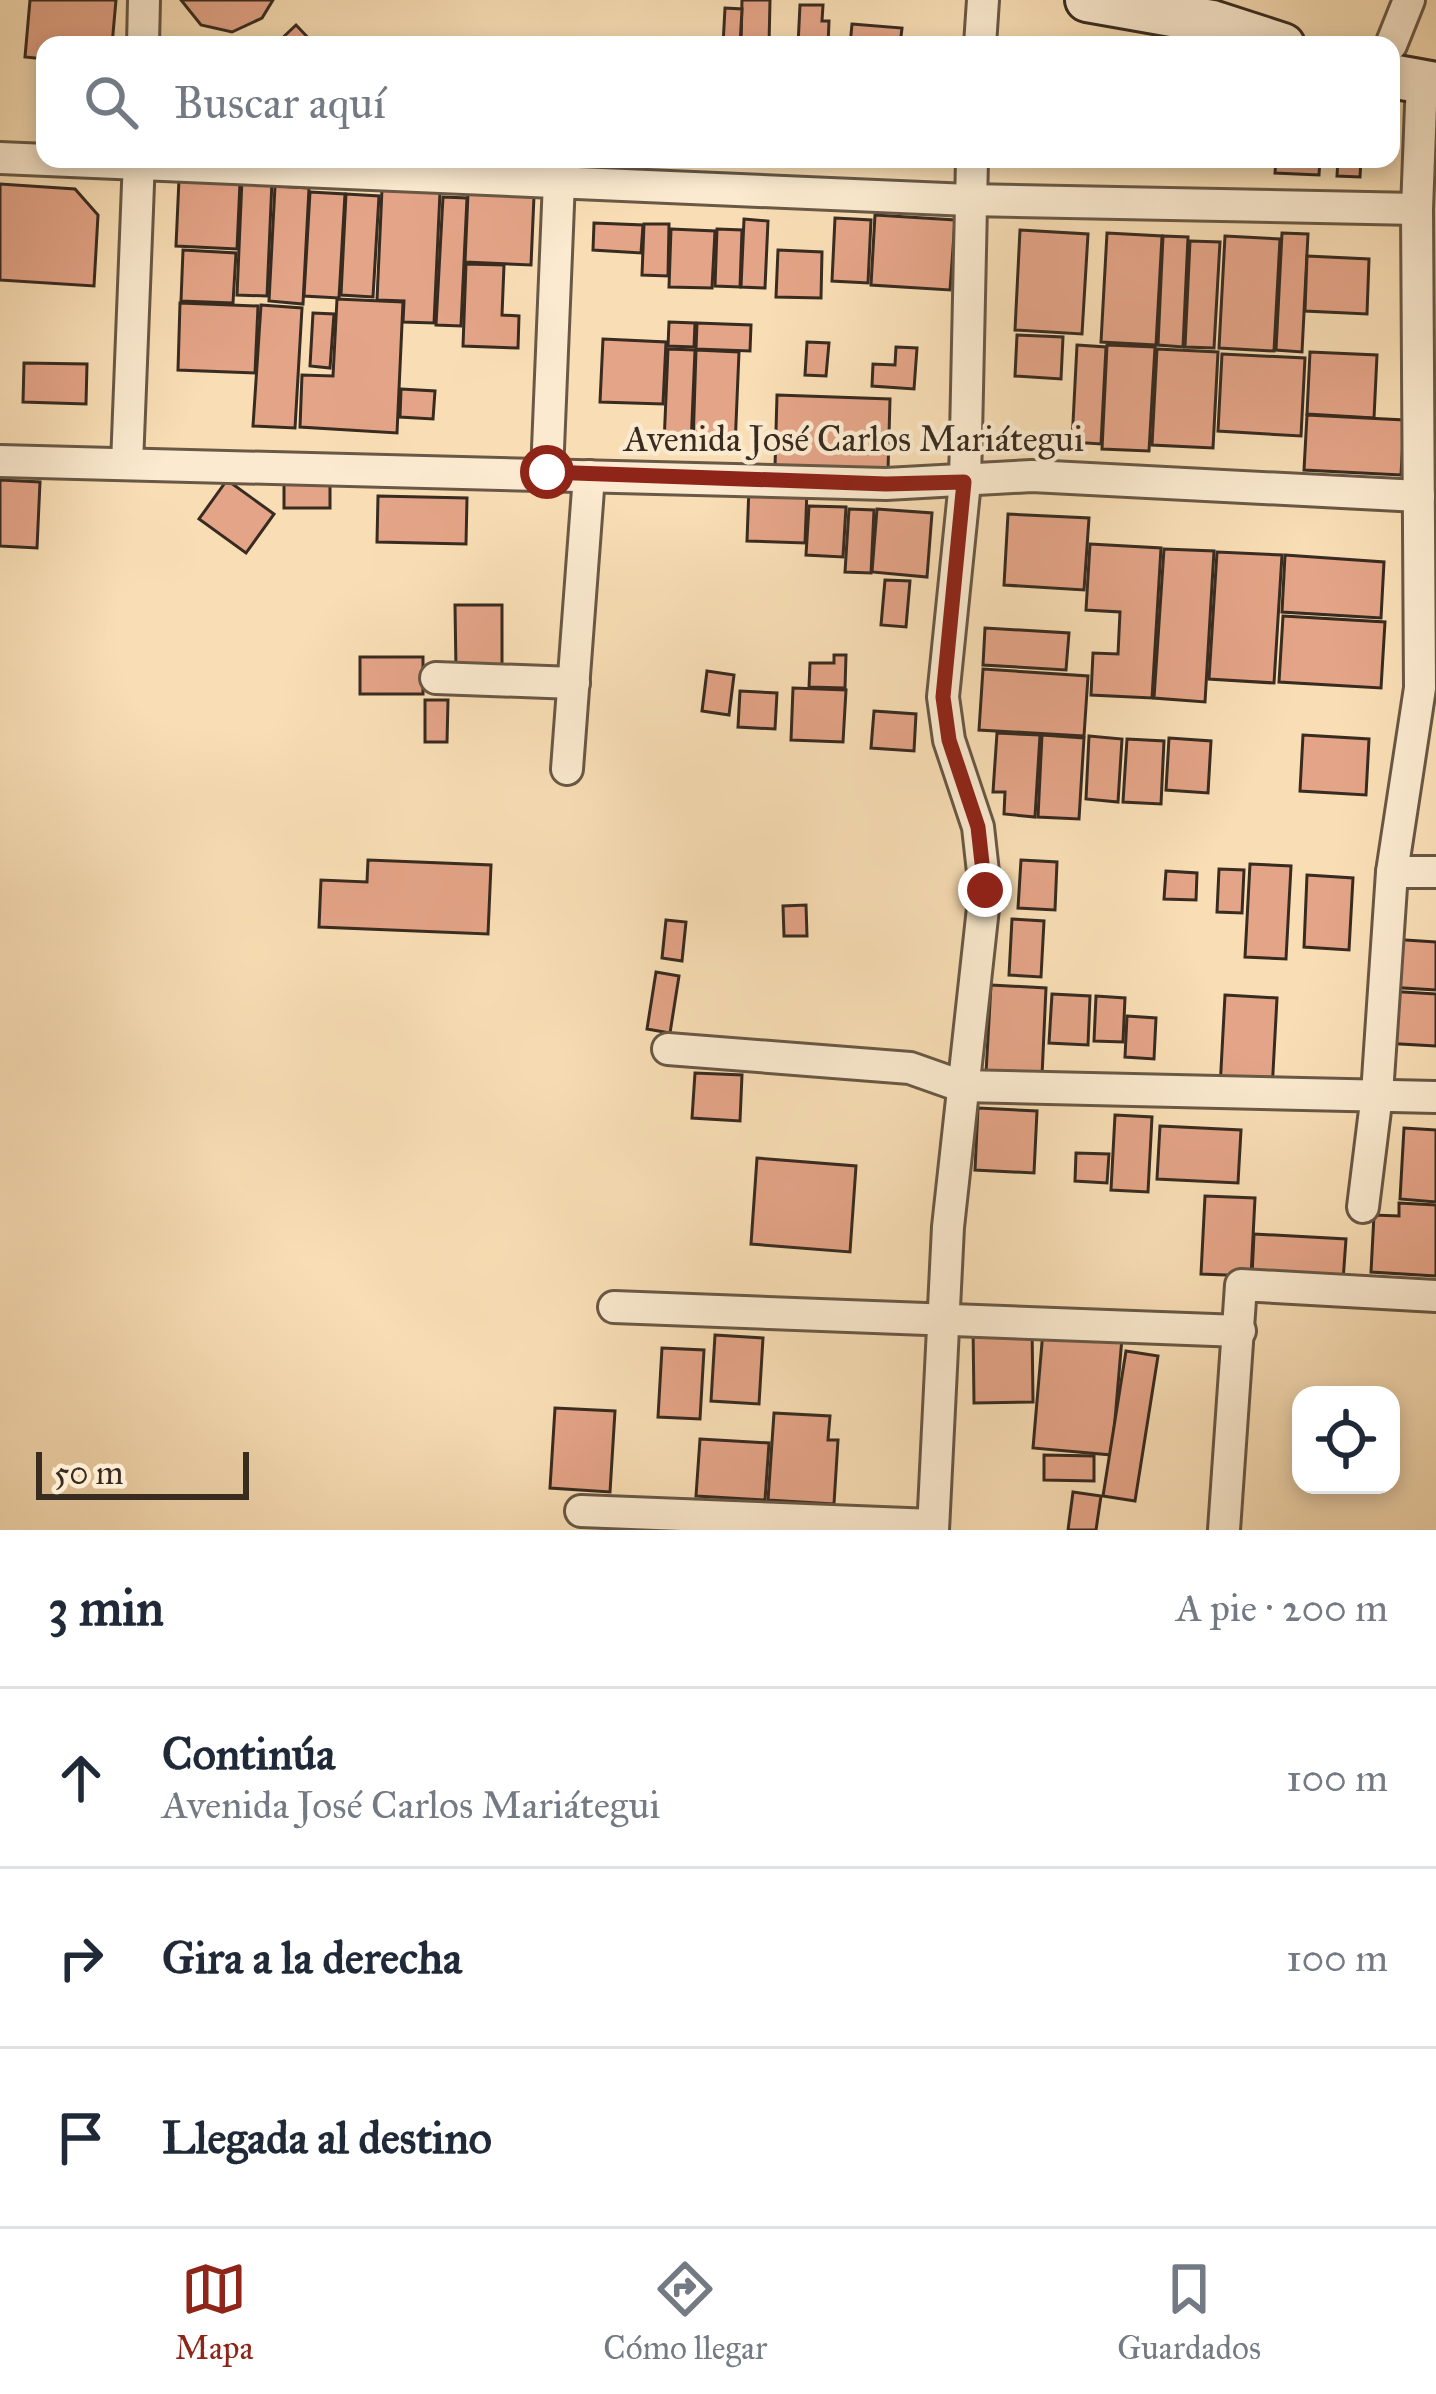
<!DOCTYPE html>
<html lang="es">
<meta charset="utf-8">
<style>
:root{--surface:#fff;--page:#f6f6f7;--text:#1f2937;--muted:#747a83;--line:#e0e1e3;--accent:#8f2418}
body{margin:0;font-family:"IM FELL Great Primer",serif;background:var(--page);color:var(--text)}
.controls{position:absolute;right:36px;bottom:36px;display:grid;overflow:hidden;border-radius:24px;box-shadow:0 6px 18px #0003}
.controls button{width:108px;height:108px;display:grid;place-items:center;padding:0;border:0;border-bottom:3px solid var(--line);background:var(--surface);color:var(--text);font:60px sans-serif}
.scale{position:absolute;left:36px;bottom:30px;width:213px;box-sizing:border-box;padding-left:12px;border:6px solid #382b20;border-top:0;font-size:33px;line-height:42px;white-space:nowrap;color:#382b20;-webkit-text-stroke:9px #fbeacf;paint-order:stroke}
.stop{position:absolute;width:36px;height:36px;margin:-27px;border:9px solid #8f2418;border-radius:50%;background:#fff}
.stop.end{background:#8f2418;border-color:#fff;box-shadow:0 3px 12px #0008}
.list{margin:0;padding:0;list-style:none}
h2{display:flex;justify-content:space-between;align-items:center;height:156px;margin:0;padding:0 48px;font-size:51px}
h2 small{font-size:39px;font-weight:400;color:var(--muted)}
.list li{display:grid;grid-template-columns:78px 1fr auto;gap:36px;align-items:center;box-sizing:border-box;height:180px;padding:0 48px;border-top:3px solid var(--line)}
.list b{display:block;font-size:45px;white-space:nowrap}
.list p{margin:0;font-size:39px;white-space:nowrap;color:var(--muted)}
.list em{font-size:39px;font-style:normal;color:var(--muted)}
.icon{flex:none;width:66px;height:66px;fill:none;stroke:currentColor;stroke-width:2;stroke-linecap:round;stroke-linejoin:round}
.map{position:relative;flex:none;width:1436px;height:1530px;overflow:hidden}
.search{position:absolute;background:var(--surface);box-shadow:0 6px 18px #0003;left:36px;right:36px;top:36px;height:132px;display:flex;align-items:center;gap:30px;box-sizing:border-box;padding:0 42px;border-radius:24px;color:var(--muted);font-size:45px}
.sheet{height:696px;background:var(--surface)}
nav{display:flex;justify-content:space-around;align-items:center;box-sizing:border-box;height:168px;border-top:3px solid var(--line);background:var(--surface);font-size:33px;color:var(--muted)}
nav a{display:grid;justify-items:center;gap:6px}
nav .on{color:var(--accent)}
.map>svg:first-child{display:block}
.building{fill:#e4a487;stroke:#382b20;stroke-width:3}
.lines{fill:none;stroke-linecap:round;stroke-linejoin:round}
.street-casing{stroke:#685845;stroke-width:36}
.secondary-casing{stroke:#382b20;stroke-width:48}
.street{stroke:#fbeacf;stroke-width:30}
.secondary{stroke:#fbeacf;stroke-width:42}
.route{stroke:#8f2418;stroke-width:15}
.labels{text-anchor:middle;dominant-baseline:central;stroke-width:9;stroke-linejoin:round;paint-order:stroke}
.street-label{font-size:36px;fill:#382b20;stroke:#fbeacf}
</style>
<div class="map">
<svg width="1436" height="1530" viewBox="0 0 1436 1530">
<rect width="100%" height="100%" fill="#f9deb5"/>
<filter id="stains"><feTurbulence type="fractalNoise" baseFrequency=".00167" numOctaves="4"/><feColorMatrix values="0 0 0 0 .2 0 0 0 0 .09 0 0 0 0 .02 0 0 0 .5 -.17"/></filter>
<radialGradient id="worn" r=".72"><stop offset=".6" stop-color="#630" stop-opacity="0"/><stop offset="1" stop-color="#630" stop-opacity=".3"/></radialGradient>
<g class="building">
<polygon points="30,0 116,0 112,45 45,45 45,59 25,57"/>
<polygon points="181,0 273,0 262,18 232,32 201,25"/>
<polygon points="742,0 770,0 769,45 741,45"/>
<polygon points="800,5 823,5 822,21 829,21 828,45 798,45"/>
<polygon points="725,8 742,9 740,45 723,45"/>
<polygon points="852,24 902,28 900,45 850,45"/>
<polygon points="296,25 315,45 275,45"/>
<polygon points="1276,159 1320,159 1319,175 1275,173"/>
<polygon points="1338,159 1361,159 1360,177 1337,176"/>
<polygon points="179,179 240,182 237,249 176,246"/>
<polygon points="242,179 272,181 267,296 237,295"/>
<polygon points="0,184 75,189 98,215 94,286 0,280"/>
<polygon points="275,186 309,188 303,304 269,301"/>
<polygon points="382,189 440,192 434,323 403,322 404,301 377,300"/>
<polygon points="310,192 345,194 339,298 304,296"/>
<polygon points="468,193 534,196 531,265 465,262"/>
<polygon points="346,194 379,196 373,297 341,295"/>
<polygon points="443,197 467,198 461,326 436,325"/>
<polygon points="875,215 955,220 950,290 871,285"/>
<polygon points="835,218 871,220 868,283 832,281"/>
<polygon points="744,219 768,221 765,288 741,287"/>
<polygon points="594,223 643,225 641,253 593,250"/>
<polygon points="644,224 669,224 668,276 642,275"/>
<polygon points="671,229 715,231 712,288 669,287"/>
<polygon points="717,229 742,230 740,287 715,286"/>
<polygon points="1020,230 1088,234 1082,334 1015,330"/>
<polygon points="1107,233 1162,236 1156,345 1101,342"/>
<polygon points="1282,233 1308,234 1302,352 1276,350"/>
<polygon points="1163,236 1188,237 1183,347 1158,345"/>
<polygon points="1225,236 1280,239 1274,351 1219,348"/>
<polygon points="1190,241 1220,242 1214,348 1185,347"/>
<polygon points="183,250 236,253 233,303 181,301"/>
<polygon points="778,250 822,252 821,298 776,297"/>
<polygon points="1307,256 1369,259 1367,314 1305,311"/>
<polygon points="466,264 504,265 502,315 519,316 518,348 463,346"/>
<polygon points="337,299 403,302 397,433 300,427 302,375 333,376"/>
<polygon points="180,303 258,306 255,373 178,370"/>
<polygon points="261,305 302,308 295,428 253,426"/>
<polygon points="313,313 334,314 330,368 310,366"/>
<polygon points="669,322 695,323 694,347 668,346"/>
<polygon points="697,323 751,325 750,351 696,349"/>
<polygon points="1017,335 1063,337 1061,379 1015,376"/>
<polygon points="603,339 666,342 663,404 600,402"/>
<polygon points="807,342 829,343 826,376 805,375"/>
<polygon points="1077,345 1106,347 1101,444 1072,442"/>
<polygon points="1107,345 1155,347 1149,451 1102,449"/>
<polygon points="896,347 917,348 914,389 872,386 873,364 895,365"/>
<polygon points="668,349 695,350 691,445 664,444"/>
<polygon points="1157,349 1218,352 1213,448 1152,445"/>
<polygon points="696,350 739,352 735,447 693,445"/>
<polygon points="1310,352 1377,355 1374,418 1307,414"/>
<polygon points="1222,354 1305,358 1301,436 1218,431"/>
<polygon points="24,363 87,364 86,404 23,402"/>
<polygon points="401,389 435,391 433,419 400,417"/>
<polygon points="777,395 890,399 888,471 775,467"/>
<polygon points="1307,415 1404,420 1401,475 1304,470"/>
<rect x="284" y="474" width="46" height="34"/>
<polygon points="0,480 40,482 37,548 0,546"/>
<polygon points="227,480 274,514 246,553 199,519"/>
<polygon points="749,487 807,490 805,543 747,541"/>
<polygon points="378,496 467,498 466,544 377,542"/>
<polygon points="809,506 846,507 843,557 806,555"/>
<polygon points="849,509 874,510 871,573 845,572"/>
<polygon points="877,509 932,513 927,577 872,572"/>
<polygon points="1008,514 1089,518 1084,590 1004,585"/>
<polygon points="1090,544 1161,548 1152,698 1091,695 1093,653 1118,654 1120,612 1086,610"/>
<polygon points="1164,549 1214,551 1205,702 1154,698"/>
<polygon points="1217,552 1282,555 1274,683 1209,679"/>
<polygon points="1285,555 1384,562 1381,618 1282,612"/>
<polygon points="885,580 910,581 906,627 881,625"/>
<polygon points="455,605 502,605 502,670 456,670"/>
<polygon points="1283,616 1385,622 1381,688 1279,682"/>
<polygon points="985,628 1069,633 1066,670 983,665"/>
<polygon points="834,655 846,655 845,688 809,687 810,663 834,663"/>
<rect x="360" y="657" width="63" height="37"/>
<polygon points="983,669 1088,676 1084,736 979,730"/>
<polygon points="707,671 734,675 729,715 702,711"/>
<polygon points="793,688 846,690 843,742 791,740"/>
<polygon points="740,691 777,693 775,729 738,727"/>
<polygon points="425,700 448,700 447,742 425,742"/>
<polygon points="874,711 916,714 914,751 871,748"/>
<polygon points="997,733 1040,735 1035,817 1004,814 1005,792 993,792"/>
<polygon points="1042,735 1084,738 1079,819 1038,817"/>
<polygon points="1303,735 1369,739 1366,795 1300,791"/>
<polygon points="1089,736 1122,739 1118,802 1086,799"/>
<polygon points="1169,738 1211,741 1208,793 1166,790"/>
<polygon points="1127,739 1164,741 1161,804 1123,802"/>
<polygon points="368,860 491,865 488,934 319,927 321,880 367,882"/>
<polygon points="1021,860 1057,862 1055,910 1018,908"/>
<polygon points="1250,864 1291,866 1286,959 1245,957"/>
<polygon points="1219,869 1244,870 1242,913 1217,912"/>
<polygon points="1166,871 1197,873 1196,900 1164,899"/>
<polygon points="1307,875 1353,878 1349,950 1304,947"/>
<polygon points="806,905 807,936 784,936 783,906"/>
<polygon points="1012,919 1044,921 1041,977 1009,975"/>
<polygon points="666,920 686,922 682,961 662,958"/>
<polygon points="1390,939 1436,942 1436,990 1388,987"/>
<polygon points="656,972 679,976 670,1033 647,1029"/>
<polygon points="991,985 1046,988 1042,1076 986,1073"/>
<polygon points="1387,991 1436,994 1436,1046 1383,1043"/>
<polygon points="1052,994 1090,996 1088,1045 1049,1043"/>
<polygon points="1225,995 1277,998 1272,1091 1220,1088"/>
<polygon points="1096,996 1125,998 1123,1042 1094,1041"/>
<polygon points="1127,1016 1156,1018 1154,1059 1125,1057"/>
<polygon points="695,1073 742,1075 740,1121 692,1118"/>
<polygon points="978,1108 1037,1111 1034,1173 975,1170"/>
<polygon points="1115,1115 1152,1117 1148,1192 1111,1190"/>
<polygon points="1160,1126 1241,1130 1238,1183 1157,1179"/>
<polygon points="1404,1128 1436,1130 1436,1202 1400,1199"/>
<polygon points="1076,1153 1109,1154 1107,1183 1075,1181"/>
<polygon points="757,1158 856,1166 850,1252 751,1244"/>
<polygon points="1205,1196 1255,1198 1251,1276 1201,1274"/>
<polygon points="1399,1203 1436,1205 1436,1276 1371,1272 1374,1215 1399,1216"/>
<polygon points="1254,1234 1346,1239 1343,1281 1252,1276"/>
<polygon points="1032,1325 1033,1402 974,1403 973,1326"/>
<polygon points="1043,1331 1122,1338 1112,1455 1033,1448"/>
<polygon points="715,1335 763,1338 759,1404 711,1401"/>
<polygon points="662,1348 704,1350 700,1419 658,1417"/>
<polygon points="1126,1351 1158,1356 1135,1501 1103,1496"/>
<polygon points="555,1408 615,1411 610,1492 550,1488"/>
<polygon points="774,1413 830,1416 828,1440 838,1440 834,1504 768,1500"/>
<polygon points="700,1439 769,1443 765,1500 696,1496"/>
<polygon points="1044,1455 1094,1456 1094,1481 1044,1480"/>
<polygon points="1073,1492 1101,1496 1096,1530 1068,1530"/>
</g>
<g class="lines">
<defs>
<g id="street">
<polyline points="143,45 144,0"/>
<polyline points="980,45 983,0"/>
<polyline points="1391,45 1409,0"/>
<polyline points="0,158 969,200 1417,209"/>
<polyline points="0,461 886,484 1032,476 1419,496"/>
<polyline points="127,464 139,159"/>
<polyline points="547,473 559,181"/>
<polyline points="436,678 574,683"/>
<polyline points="567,769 589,476"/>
<polyline points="1392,872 1436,872"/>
<polyline points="668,1049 910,1068 961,1086 1436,1097"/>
<polyline points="1363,1207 1377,1094 1392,872 1420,688 1417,209 1422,79"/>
<polyline points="614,1307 1240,1331"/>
<polyline points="581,1511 933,1525"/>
<polyline points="933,1530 948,1227 985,890 978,827 949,740 943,697 965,482 972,159"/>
<polyline points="1224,1530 1241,1285 1436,1296"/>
</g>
<g id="secondary">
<polyline points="1087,0 1212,22 1283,45"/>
<polyline points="1391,76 1436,84"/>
</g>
</defs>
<use href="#street" class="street-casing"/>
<use href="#secondary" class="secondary-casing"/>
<use href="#street" class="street"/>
<use href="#secondary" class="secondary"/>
</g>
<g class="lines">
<polyline class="route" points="547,472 886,484 964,482 943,697 949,740 978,827 985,890"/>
</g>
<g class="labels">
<g class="street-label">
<text x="854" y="439">Avenida José Carlos Mariátegui</text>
</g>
</g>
<rect width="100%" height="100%" filter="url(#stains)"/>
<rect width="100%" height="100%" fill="url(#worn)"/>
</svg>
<div class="controls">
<button><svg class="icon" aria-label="locate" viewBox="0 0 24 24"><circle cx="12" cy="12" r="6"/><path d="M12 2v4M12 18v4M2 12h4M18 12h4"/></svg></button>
</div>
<div class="scale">50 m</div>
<div class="stop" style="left:547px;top:472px"></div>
<div class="stop end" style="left:985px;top:890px"></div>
<div class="search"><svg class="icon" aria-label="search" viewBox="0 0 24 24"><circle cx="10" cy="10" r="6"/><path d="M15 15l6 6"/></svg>Buscar aquí</div>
</div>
<section class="sheet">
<h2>3 min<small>A pie · 200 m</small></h2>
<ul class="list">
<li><svg class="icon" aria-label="ahead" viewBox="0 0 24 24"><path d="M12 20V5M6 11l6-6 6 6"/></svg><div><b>Continúa</b><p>Avenida José Carlos Mariátegui</p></div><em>100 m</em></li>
<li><svg class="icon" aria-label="right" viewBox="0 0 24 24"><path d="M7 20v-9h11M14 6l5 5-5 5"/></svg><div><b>Gira a la derecha</b></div><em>100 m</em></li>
<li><svg class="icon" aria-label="arrive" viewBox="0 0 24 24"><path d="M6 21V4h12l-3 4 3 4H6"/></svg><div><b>Llegada al destino</b></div></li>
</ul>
</section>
<nav>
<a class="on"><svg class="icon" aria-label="map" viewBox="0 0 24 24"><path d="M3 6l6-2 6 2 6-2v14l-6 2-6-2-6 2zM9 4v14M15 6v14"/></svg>Mapa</a>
<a><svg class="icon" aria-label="directions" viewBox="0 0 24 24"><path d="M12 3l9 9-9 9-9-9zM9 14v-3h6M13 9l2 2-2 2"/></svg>Cómo llegar</a>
<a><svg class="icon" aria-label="saved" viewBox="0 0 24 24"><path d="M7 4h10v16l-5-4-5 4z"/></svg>Guardados</a>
</nav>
